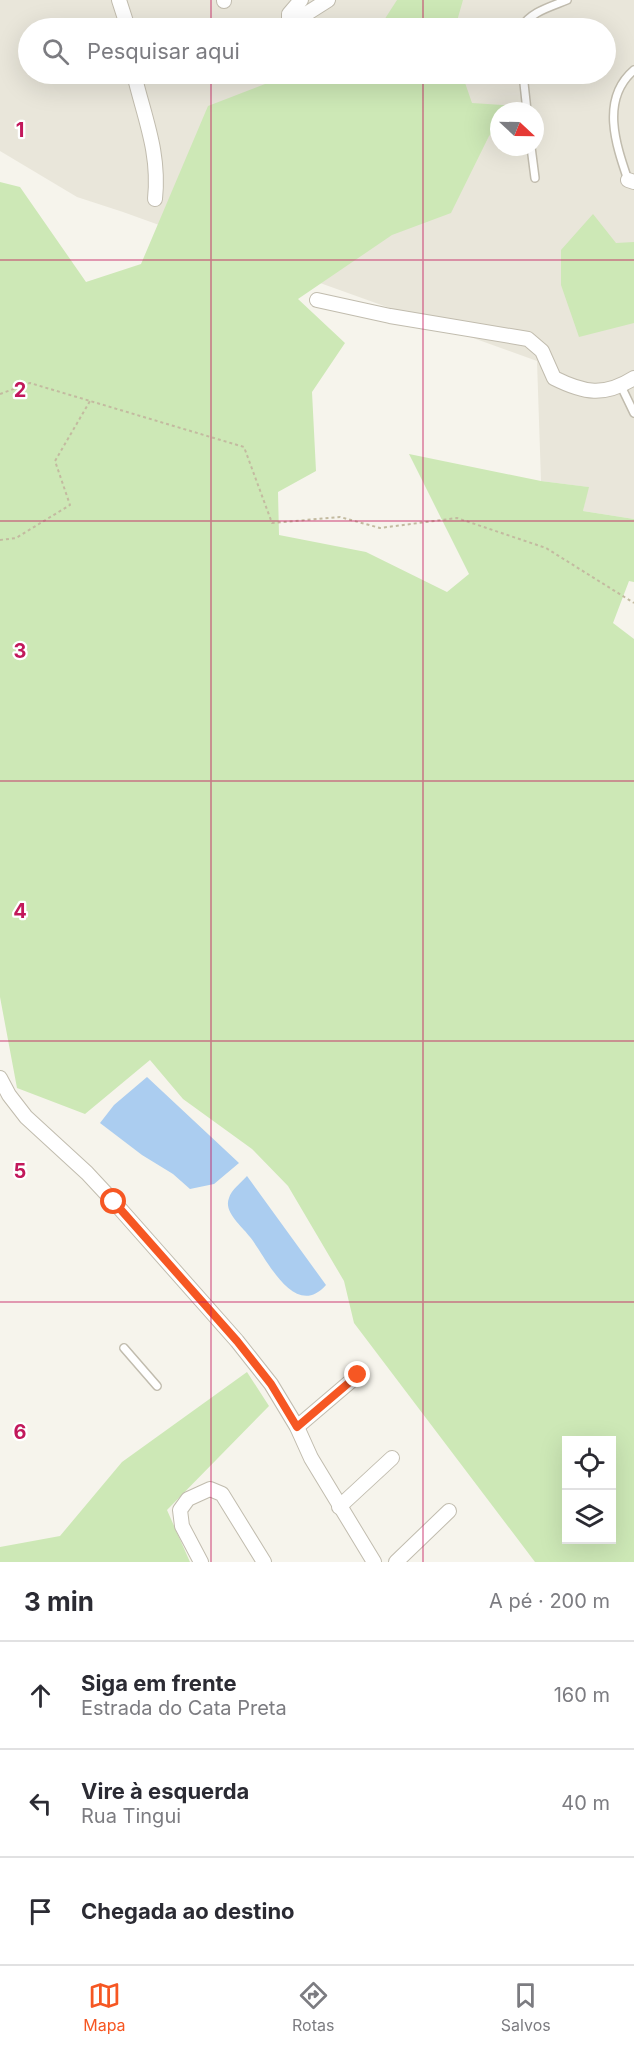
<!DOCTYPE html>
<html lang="pt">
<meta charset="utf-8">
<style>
:root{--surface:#fff;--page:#f7f7f7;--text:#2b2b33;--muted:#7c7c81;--line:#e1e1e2;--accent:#f65723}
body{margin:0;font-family:Inter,sans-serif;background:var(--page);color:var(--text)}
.controls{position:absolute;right:18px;bottom:18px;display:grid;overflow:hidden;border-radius:0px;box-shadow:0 6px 24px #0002}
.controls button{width:54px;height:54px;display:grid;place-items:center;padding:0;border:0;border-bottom:2px solid var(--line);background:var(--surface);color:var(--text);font:30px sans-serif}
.compass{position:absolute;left:490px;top:102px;width:54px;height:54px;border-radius:50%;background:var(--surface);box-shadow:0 6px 24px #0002;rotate:112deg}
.stop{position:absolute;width:18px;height:18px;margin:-14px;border:4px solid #f65723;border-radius:50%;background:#fff}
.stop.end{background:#f65723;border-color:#fff;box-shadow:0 2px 6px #0008}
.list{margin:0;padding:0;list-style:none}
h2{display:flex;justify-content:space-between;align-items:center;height:78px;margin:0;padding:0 24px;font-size:26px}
h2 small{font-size:20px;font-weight:400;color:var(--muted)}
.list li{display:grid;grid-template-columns:39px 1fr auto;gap:18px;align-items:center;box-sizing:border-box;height:108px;padding:0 24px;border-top:2px solid var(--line)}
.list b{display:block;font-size:22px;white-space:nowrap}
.list p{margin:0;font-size:20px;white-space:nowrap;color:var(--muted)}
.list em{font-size:20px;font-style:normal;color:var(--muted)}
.icon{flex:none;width:33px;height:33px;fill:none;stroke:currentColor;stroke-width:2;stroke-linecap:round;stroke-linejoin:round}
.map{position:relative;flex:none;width:634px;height:1562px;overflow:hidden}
.search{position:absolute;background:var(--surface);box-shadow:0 6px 24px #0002;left:18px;right:18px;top:18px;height:66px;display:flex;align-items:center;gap:15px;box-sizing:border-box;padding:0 21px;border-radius:33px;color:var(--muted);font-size:22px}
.sheet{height:402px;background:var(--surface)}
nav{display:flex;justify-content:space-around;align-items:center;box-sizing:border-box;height:84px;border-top:2px solid var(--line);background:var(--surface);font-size:16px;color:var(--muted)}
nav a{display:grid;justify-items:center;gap:3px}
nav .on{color:var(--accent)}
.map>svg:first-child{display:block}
.residential{fill:#e9e6da;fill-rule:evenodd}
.green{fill:#cde8b6;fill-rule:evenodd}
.water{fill:#abcdf0}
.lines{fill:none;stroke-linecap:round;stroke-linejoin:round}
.service-casing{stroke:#c1bcae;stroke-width:10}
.minor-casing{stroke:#c1bcae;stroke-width:16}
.path{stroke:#c3baa0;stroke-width:2;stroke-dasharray:3 3;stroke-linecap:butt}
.service{stroke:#fff;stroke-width:7}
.minor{stroke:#fff;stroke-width:14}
.route{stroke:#f65723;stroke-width:8}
.grid{fill:none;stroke:#c2185b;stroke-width:1.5;stroke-opacity:0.55}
.grid-label{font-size:20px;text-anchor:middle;font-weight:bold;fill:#c2185b;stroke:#fff;stroke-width:4.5;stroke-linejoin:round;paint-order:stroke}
</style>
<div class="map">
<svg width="634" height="1562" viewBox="0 0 634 1562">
<rect width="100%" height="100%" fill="#f6f4ec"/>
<path class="residential" d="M0,0H634V519L583,511L588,487L541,481L537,361L123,212L77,197L0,151ZM28,28H606V74H28ZM499,111H535V147H499Z"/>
<g class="green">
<polygon points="397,0 463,0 455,28 379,28"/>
<path d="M291,74H462L472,103L518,106L513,111H499V126L489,136L451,213L392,235L298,299L345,343L312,392L316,471L278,492L279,535L366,552L447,592L469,574L409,454L541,481L589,487L583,511L634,519V582L629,581L613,623L634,639V1562H535L354,1323L344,1281L288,1186L252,1149L183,1099L150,1060L85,1114L17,1088L0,997V182L20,187L86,282L141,264L208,106ZM612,1440V1540H566V1440Z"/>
<polygon points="593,214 616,243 634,242 634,323 579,337 561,285 561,250"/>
<polygon points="247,1372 269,1406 167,1510 190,1562 0,1562 0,1547 60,1536 122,1462"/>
</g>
<g class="water">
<polygon points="147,1077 239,1163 214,1184 190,1189 173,1174 142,1155 100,1123 114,1105"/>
<path d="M247,1176L326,1285C294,1321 266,1257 250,1237C243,1227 223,1212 229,1198C231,1190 242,1182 247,1176Z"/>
</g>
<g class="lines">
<defs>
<g id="service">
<path d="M521,28C530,12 550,7 567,0"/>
<polyline points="523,74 527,111"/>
<polyline points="531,147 535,178"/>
<path d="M628,180C616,145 600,99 634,70"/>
<polyline points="621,386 634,413"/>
<polyline points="124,1348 157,1386"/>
</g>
<g id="minor">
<polyline points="119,0 128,28"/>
<polyline points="301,0 289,14 289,20 295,21 328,0"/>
<polyline points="224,1 224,0"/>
<path d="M134,74C144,117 160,152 155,199"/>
<polyline points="628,180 634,182"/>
<path d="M317,300L390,316L528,339L542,351L554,378C584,393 604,397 634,378"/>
<polyline points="0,1078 9,1095 26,1117 87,1173 114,1202 237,1341 271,1384 297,1427 311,1458 374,1562"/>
<polyline points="297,1427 358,1375"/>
<polyline points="339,1507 392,1458"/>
<polyline points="201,1562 182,1526 180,1510 188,1499 210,1489 222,1494 264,1562"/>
<polyline points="396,1562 449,1511"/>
</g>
</defs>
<use href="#service" class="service-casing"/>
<use href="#minor" class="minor-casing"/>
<g class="path">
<polyline points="0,394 30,383 244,447 272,523 340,517 380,528 457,518 546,548 634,603"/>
<polyline points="0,540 16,538 70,505 55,461 90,401"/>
</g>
<use href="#service" class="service"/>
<use href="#minor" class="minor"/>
</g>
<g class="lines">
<polyline class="route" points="114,1202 237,1341 271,1384 297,1427 358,1375"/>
</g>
<path class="grid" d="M211,0V28M423,0V28M211,74V1562M423,74V1562M0,260H634M0,521H634M0,781H634M0,1041H634M0,1302H634"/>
<g class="grid-label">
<text x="20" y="137">1</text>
<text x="20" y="397">2</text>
<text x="20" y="658">3</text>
<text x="20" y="918">4</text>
<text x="20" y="1178">5</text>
<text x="20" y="1439">6</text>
</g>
</svg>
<div class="controls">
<button><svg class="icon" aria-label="locate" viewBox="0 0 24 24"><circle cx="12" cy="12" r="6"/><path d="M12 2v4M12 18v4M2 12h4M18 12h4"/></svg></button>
<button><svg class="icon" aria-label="layers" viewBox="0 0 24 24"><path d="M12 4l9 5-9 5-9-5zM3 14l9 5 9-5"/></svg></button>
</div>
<svg class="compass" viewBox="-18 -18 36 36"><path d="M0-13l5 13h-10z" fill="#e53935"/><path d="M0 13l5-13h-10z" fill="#7c7c81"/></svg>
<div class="stop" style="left:114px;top:1202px"></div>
<div class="stop end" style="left:358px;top:1375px"></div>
<div class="search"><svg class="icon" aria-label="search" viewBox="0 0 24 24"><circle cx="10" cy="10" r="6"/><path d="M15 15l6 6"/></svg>Pesquisar aqui</div>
</div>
<section class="sheet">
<h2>3 min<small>A pé · 200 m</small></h2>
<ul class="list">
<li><svg class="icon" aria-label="ahead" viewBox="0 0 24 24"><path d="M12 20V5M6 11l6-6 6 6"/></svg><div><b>Siga em frente</b><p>Estrada do Cata Preta</p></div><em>160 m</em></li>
<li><svg class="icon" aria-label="left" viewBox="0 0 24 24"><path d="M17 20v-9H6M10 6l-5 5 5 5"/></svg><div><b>Vire à esquerda</b><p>Rua Tingui</p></div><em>40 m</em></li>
<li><svg class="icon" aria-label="arrive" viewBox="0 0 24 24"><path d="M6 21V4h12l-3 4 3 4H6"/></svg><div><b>Chegada ao destino</b></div></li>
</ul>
</section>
<nav>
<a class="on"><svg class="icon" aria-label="map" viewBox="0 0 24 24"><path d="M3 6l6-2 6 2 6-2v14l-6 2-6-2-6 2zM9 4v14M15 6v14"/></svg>Mapa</a>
<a><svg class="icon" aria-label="directions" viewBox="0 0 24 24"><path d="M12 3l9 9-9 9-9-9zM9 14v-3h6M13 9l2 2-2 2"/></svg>Rotas</a>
<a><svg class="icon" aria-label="saved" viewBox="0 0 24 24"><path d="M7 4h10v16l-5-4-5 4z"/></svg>Salvos</a>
</nav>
